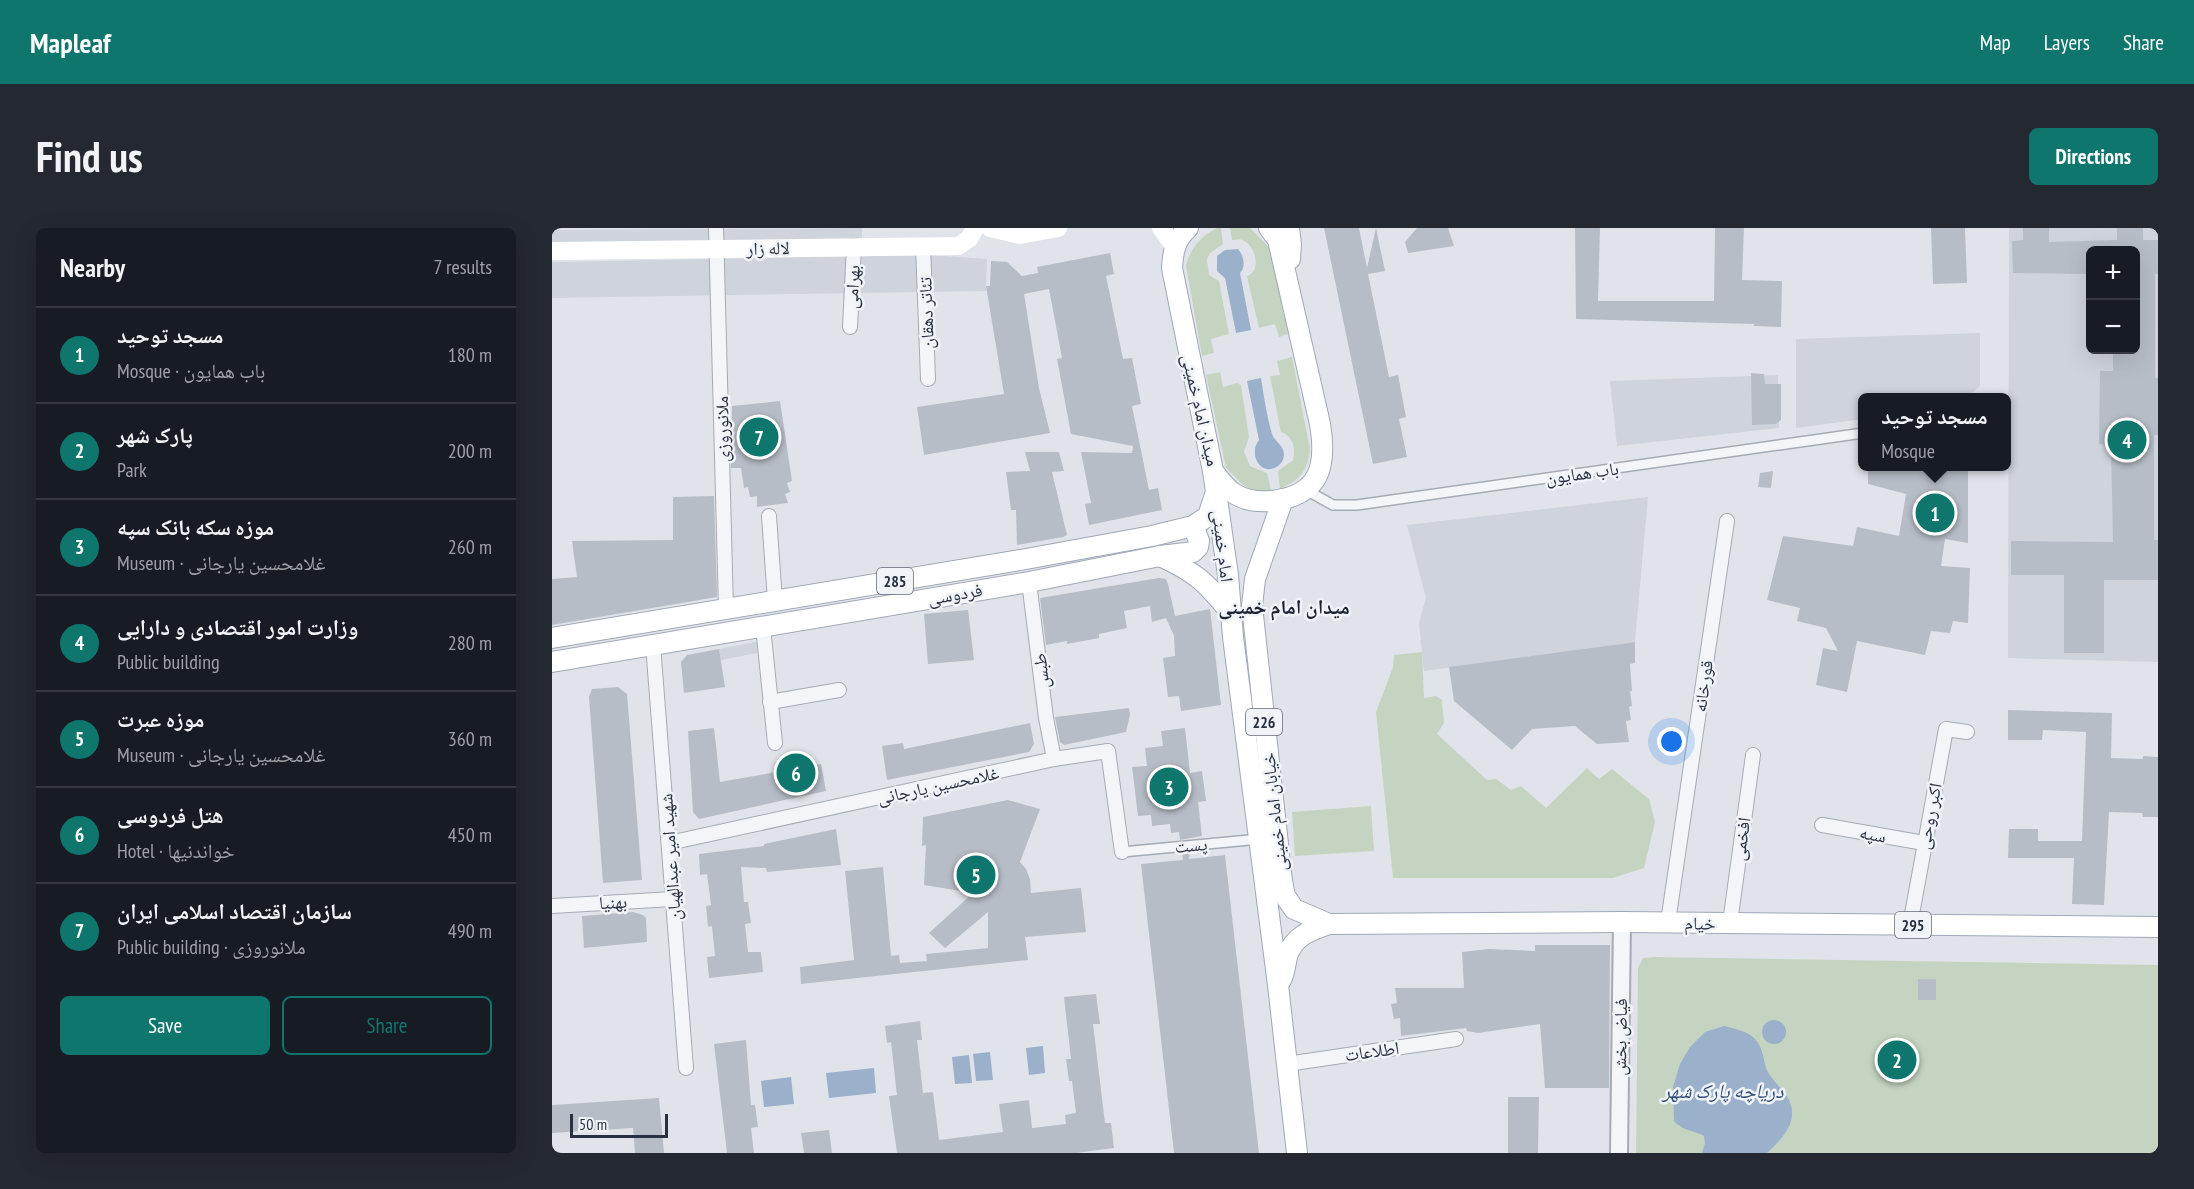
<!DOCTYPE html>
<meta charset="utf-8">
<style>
:root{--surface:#171b24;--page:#242831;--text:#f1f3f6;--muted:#9ea1a6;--line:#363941;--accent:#0f766e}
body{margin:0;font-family:"PT Sans Narrow","Noto Naskh Arabic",sans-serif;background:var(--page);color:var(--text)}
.controls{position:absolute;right:18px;top:18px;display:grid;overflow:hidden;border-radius:9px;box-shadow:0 6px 24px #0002}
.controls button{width:54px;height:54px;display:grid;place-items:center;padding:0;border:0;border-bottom:2px solid var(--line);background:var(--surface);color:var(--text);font:30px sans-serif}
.scale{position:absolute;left:18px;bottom:15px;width:98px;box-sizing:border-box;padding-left:6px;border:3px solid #283142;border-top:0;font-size:16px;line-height:21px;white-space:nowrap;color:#283142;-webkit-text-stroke:4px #f0f3f7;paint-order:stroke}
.you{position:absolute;left:1120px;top:514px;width:21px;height:21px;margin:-15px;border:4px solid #fff;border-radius:50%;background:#1a73e8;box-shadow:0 0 0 9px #1a73e833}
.badge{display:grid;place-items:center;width:39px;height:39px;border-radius:50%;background:var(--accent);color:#fff;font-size:20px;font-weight:700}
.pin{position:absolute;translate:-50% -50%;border:3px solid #fff;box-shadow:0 2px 6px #0006}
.popup{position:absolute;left:1306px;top:165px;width:153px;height:78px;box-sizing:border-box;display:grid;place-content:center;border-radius:9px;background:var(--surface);filter:drop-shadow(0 2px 4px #0005);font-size:20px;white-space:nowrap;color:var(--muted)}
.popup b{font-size:22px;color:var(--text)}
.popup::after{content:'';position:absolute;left:50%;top:100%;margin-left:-12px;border:12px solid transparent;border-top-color:var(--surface)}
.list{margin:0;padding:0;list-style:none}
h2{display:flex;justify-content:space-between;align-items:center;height:78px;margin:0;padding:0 24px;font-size:26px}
h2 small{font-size:20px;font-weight:400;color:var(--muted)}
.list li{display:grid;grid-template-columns:39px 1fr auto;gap:18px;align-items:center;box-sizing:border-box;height:96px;padding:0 24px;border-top:2px solid var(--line)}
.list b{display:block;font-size:22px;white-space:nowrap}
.list p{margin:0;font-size:20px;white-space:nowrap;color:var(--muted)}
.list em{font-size:20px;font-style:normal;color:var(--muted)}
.actions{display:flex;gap:12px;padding:18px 24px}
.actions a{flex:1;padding:14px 0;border:2px solid var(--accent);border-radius:9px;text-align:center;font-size:21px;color:var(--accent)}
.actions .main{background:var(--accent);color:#fff}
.map{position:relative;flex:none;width:1606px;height:925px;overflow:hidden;border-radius:9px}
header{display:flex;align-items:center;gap:36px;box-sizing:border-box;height:84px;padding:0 30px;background:var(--accent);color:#fff}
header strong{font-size:28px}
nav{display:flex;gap:33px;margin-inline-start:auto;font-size:21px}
.intro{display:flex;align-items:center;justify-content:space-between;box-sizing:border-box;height:144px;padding:0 36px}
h1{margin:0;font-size:42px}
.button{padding:15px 27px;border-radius:9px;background:var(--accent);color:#fff;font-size:21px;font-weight:700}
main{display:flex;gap:36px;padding:0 36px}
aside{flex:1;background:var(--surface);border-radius:9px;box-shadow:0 6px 24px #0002}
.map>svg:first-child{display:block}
.built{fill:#ced3dc;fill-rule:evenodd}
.green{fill:#c5d4c1}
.water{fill:#9ab0cb}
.building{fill:#b7bdc7}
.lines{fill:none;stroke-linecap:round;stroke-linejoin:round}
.pedestrian-casing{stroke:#a5abb4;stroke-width:12}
.minor-casing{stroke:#a5abb4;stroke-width:16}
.tertiary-casing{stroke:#a5abb4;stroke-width:20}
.primary-casing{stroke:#9fa8b6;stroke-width:22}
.pedestrian{stroke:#f3f5f8;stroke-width:9}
.minor{stroke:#f3f5f8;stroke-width:14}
.tertiary{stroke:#f3f5f8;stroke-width:16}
.secondary{stroke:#fff;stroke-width:18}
.primary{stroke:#fff;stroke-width:20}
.labels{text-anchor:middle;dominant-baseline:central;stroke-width:5;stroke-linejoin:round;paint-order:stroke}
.shield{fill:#f0f3f7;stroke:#646b78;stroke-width:1.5}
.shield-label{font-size:16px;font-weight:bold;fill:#283142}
.street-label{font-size:18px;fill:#283142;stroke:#f0f3f7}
.neighbourhood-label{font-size:20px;font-weight:bold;fill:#1a2233;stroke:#f0f3f7}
.water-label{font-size:20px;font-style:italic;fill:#314e77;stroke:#f0f3f7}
</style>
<header>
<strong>Mapleaf</strong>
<nav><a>Map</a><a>Layers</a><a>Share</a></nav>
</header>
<div class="intro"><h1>Find us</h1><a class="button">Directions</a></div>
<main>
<aside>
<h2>Nearby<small>7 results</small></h2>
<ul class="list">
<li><span class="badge">1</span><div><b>مسجد توحید</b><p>Mosque · باب همایون</p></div><em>180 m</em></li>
<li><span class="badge">2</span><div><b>پارک شهر</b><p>Park</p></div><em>200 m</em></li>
<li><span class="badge">3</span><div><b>موزه سکه بانک سپه</b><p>Museum · غلامحسین یارجانی</p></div><em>260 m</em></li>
<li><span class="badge">4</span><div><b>وزارت امور اقتصادی و دارایی</b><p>Public building</p></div><em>280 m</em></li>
<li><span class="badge">5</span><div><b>موزه عبرت</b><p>Museum · غلامحسین یارجانی</p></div><em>360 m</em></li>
<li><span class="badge">6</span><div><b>هتل فردوسی</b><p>Hotel · خواندنیها</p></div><em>450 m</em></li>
<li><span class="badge">7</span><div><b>سازمان اقتصاد اسلامی ایران</b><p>Public building · ملانوروزی</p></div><em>490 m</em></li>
</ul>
<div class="actions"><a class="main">Save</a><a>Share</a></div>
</aside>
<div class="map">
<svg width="1606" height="925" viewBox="0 0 1606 925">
<rect width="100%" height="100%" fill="#e0e4ea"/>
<g class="built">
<polygon points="310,0 310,13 0,15 0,2"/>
<path d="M1457,0H1606V434L1456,430ZM1538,22H1584V122H1538Z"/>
<polygon points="378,27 435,31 434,63 0,70 0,34"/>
<polygon points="1428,105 1428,158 1415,169 1311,170 1311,191 1244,200 1244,111"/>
<polygon points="1226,147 1227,200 1065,218 1058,153"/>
<polygon points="1096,269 1083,414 872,443 867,395 874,370 855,297"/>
<polygon points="203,414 205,415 205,425 169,432 167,421"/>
</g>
<g class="green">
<path d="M665,0H669L671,16L658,25L655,31L657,47L667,53L677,106L659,111L662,125L650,128L634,38C638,20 649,8 665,0Z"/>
<path d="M678,0H698L718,20L736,106L727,109L723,96L707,100L695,48C710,43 704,17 690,12C687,11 684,12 680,12Z"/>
<path d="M740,129L758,221C755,244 749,251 728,261L726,243L741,232C744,220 741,208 729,204L718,148L728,147L725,133Z"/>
<polygon points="668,144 671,159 685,155 689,157 697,209 692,224 698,238 715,245 719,262 712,264 699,261 691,257 674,240 654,147"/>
<polygon points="870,424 872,470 884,468 890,472 892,495 885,506 935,552 944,551 959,562 969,558 994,580 1035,540 1047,551 1060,541 1097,571 1103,594 1092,640 1061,650 841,650 824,484 841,439 842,427"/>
<polygon points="819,578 822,623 743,628 740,584"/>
<polygon points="1102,729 1606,737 1606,925 1084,925 1086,740 1091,730"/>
</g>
<g class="water">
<path d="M686,21C692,28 694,39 688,45L699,102L684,105L673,50L665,43V28L673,22Z"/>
<path d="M709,150C712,169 715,189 720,206C723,214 731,216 732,226C732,231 730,235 726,238C708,250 696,225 707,212L695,153Z"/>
<circle cx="1222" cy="804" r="12"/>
<path d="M1172,798C1183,801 1193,802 1202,810C1211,819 1211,829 1214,840C1221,857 1242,867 1240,887C1239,903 1225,915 1215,925H1150L1153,915L1152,908C1140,901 1132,904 1122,893L1121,859L1128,836L1138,819L1153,804Z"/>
<polygon points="491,818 493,845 477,847 474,820"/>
<polygon points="438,824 441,852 424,853 421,826"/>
<polygon points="417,827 420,855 403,856 400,829"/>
<polygon points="322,840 324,865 277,870 274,845"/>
<polygon points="239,849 242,876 212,879 209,853"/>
</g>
<g class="building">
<polygon points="772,0 807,0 815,40 824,0 833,43 816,46 837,149 846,147 854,189 847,191 855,229 821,236"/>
<polygon points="865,0 896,0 902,18 856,25 853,14"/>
<polygon points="1023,0 1048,0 1046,73 1162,73 1163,0 1192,0 1190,52 1230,53 1229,99 1202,98 1202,96 1024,91"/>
<polygon points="1379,0 1413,0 1415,55 1381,56"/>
<polygon points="1471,0 1497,0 1497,14 1565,12 1565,0 1591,0 1591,12 1606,12 1606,46 1603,46 1603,150 1606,150 1606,207 1602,207 1602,312 1606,312 1606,352 1552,352 1552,425 1512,425 1512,347 1459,347 1459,313 1561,314 1559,217 1547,216 1548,143 1561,143 1561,122 1584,122 1584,22 1539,22 1539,46 1461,45 1460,13 1471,12"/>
<polygon points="558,25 562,46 554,48 571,131 580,130 589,176 580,178 597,262 606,260 610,282 537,297 533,276 539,275 529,224 580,225 581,218 519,206 505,131 510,130 497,61 472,66 487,160 498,205 372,227 365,179 452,166 434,58 438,58 439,33 455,34 470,48 486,45 485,39"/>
<polygon points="1199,145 1212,146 1213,156 1229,156 1229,192 1224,196 1200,197"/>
<polygon points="228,173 240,253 235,255 238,264 233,266 236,275 205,279 205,268 198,269 196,259 192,260 189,240 179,240 180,178"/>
<polygon points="473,224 507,224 512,243 500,244 515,307 511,309 465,317 464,282 459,282 454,244 478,243"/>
<polygon points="1316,238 1416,238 1416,315 1393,311 1389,338 1418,340 1416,395 1401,393 1398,405 1379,403 1373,427 1305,413 1295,464 1264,457 1271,420 1286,423 1274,400 1245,393 1248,380 1215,372 1231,308 1301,318 1305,299 1347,308 1354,266 1316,256"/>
<polygon points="1221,243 1219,260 1206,259 1208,245"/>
<polygon points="162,268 165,369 0,397 0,351 25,349 20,313 121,312 121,269"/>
<polygon points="607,350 614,351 616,356 623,388 658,381 669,477 629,483 627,468 616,469 611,430 623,428 622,408 614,390 600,394 598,378 572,383 575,400 547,406 547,410 515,416 515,413 494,417 488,370"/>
<polygon points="416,382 422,432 376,436 372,386"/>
<polygon points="1083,414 1083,435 1078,436 1080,463 1078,463 1080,478 1077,479 1079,492 1074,493 1077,514 1045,516 1023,498 980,501 960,522 902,473 897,439"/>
<polygon points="167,421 173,459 132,465 129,434 135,427"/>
<polygon points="66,459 75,466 90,652 51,655 37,469 40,461"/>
<polygon points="577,480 578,487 574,504 512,517 508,514 503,489"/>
<polygon points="1456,482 1560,485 1559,530 1591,531 1591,528 1606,529 1606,589 1591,589 1590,585 1557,584 1552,677 1520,676 1522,630 1456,630 1457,601 1486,601 1486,613 1530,613 1534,504 1491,502 1490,512 1456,512"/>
<polygon points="478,495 482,516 477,524 335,552 330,518 351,515 352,521"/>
<polygon points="162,500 168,554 269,536 274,563 147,591 141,584 136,503"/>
<polygon points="633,500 638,545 650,543 654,573 646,574 650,608 628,612 627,604 619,605 618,596 600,598 599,587 586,588 580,539 595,538 593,520 611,518 609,503"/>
<polygon points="456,572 488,581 468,634 474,641 478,651 479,665 529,660 534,704 473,709 476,732 249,756 248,739 302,732 293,643 331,639 339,728 347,727 348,735 375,733 374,726 436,720 436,684 393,720 377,705 421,665 372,657 374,617 370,618 371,589"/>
<polygon points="284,601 289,637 215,644 214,640 189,639 192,674 196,674 199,695 193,696 196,724 209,724 211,744 157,750 155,729 163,728 160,698 156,699 154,678 159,677 155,646 148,647 147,626 212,618 212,616"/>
<polygon points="638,624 637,631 673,627 707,925 622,925 589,636 631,632 630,625"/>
<polygon points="81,684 91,687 94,690 95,714 32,720 30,688"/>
<polygon points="983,717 1058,717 1057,860 993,860 988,796 926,805 915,803 914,800 849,808 848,790 842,791 839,776 845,775 843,760 912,760 910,724 936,721 983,723"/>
<rect x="1366" y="751" width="18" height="21"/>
<polygon points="544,766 548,796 541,796 553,895 559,895 562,920 524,925 345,925 337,868 345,867 339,814 335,815 333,798 368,793 370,812 365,812 371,865 381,864 387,912 451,904 447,876 477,872 480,900 514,896 513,887 524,885 520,853 517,853 514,831 519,831 512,769"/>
<polygon points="194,812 199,877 203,877 206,899 199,900 202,925 175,925 162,816"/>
<polygon points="956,869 987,869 986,925 956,925"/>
<polygon points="107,870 112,925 83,925 81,900 0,905 0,877"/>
<polygon points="277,902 280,925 252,925 249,905"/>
</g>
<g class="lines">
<defs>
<g id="pedestrian">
<polyline points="752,261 781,277 805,277 1311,205"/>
<polyline points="570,624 708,611"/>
</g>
<g id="minor">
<polyline points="164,0 174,381"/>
<polyline points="371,18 376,151"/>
<polyline points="298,99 302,18"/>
<polyline points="217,288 223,373"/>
<polyline points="477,354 494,490 502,531"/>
<polyline points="211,399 223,515"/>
<polyline points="101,417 134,840"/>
<polyline points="218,474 287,462"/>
<polyline points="1270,597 1372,615"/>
<polyline points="117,615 502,531 556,523 570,624"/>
<polyline points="0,678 121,671"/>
<polyline points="1116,694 1175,293"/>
<polyline points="1178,695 1201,527"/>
<polyline points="1358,697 1394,501 1415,504"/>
<polyline points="735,836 904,811"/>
</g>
<polyline id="tertiary" points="1067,925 1070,694"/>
<g id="primary">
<path d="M636,0C623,12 621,23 620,40L661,243L676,347L681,409L726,757L745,925"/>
<polyline points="737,0 739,16 738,31"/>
<path d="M661,243C667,251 674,261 683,266C704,279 745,274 761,254C773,239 771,214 768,196L726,12L717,0"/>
<polyline points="731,271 703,351 700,378 730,653 733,668 742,681 777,696"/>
<path d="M608,328C643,344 654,354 678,384"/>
<polyline points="0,410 474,331 600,308 641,298 656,288 663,267"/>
<polyline points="0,434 477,354 608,328 634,325 641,324 646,319 647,313 641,298"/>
<path d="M729,752C733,744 733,737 735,729C741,708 759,702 777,696L1070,694L1606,699"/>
</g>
</defs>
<use href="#pedestrian" class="pedestrian-casing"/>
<use href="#minor" class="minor-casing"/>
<use href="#tertiary" class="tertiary-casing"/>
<use href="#primary" class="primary-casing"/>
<use href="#pedestrian" class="pedestrian"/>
<use href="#minor" class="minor"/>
<use href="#tertiary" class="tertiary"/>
<g class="secondary">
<polyline points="438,0 468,7 506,0"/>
<polyline points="609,0 622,18"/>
<polyline points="0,23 406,18 417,11 423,0"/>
</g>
<use href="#primary" class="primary"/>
</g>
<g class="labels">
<g class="shield">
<rect x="325" y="340" width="36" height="26" rx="4.5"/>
<rect x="694" y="481" width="36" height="26" rx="4.5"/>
<rect x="1343" y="684" width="36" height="26" rx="4.5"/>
</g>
<g class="shield-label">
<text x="343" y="353">285</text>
<text x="712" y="494">226</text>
<text x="1361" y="697">295</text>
</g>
<g class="street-label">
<text transform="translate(216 20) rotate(-1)">لاله زار</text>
<text transform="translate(300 59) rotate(-87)">بهرامی</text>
<text transform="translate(374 85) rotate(-92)">تئاتر دهقان</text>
<text transform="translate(649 182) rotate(77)">میدان امام خمینی</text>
<text transform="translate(170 201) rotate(-91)">ملانوروزی</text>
<text transform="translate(1030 245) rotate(-8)">باب همایون</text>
<text transform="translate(671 318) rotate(83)">امام خمینی</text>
<text transform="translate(403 366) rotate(-10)">فردوسی</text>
<text transform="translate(489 443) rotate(-97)">طبس</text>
<text transform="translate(1151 458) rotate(-82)">قورخانه</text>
<text transform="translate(386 557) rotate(-12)">غلامحسین یارجانی</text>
<text transform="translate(722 584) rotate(-96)">خیابان امام خمینی</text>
<text transform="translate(1377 588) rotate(-79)">اکبر روحی</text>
<text transform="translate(1321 606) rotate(10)">سپه</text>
<text transform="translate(1189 611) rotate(-82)">افخمی</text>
<text transform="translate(639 617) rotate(-5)">پست</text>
<text transform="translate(118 629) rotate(-94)">شهید امیر عبدالهیان</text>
<text transform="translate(61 674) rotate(-3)">بهنیا</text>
<text transform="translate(1148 695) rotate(1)">خیام</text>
<text transform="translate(1068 809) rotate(-89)">فیاض بخش</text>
<text transform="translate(820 823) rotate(-8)">اطلاعات</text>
</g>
<g class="neighbourhood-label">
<text x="732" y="379">میدان امام خمینی</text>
</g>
<g class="water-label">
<text x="1171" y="863">دریاچه پارک شهر</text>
</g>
</g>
</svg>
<div class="controls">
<button>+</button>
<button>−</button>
</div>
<div class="scale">50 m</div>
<div class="you"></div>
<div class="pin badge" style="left:1383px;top:285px">1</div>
<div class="popup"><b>مسجد توحید</b>Mosque</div>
<div class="pin badge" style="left:1345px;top:832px">2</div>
<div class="pin badge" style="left:617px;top:559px">3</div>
<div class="pin badge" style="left:1575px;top:212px">4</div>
<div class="pin badge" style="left:424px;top:647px">5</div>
<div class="pin badge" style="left:244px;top:545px">6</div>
<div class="pin badge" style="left:207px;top:209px">7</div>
</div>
</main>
